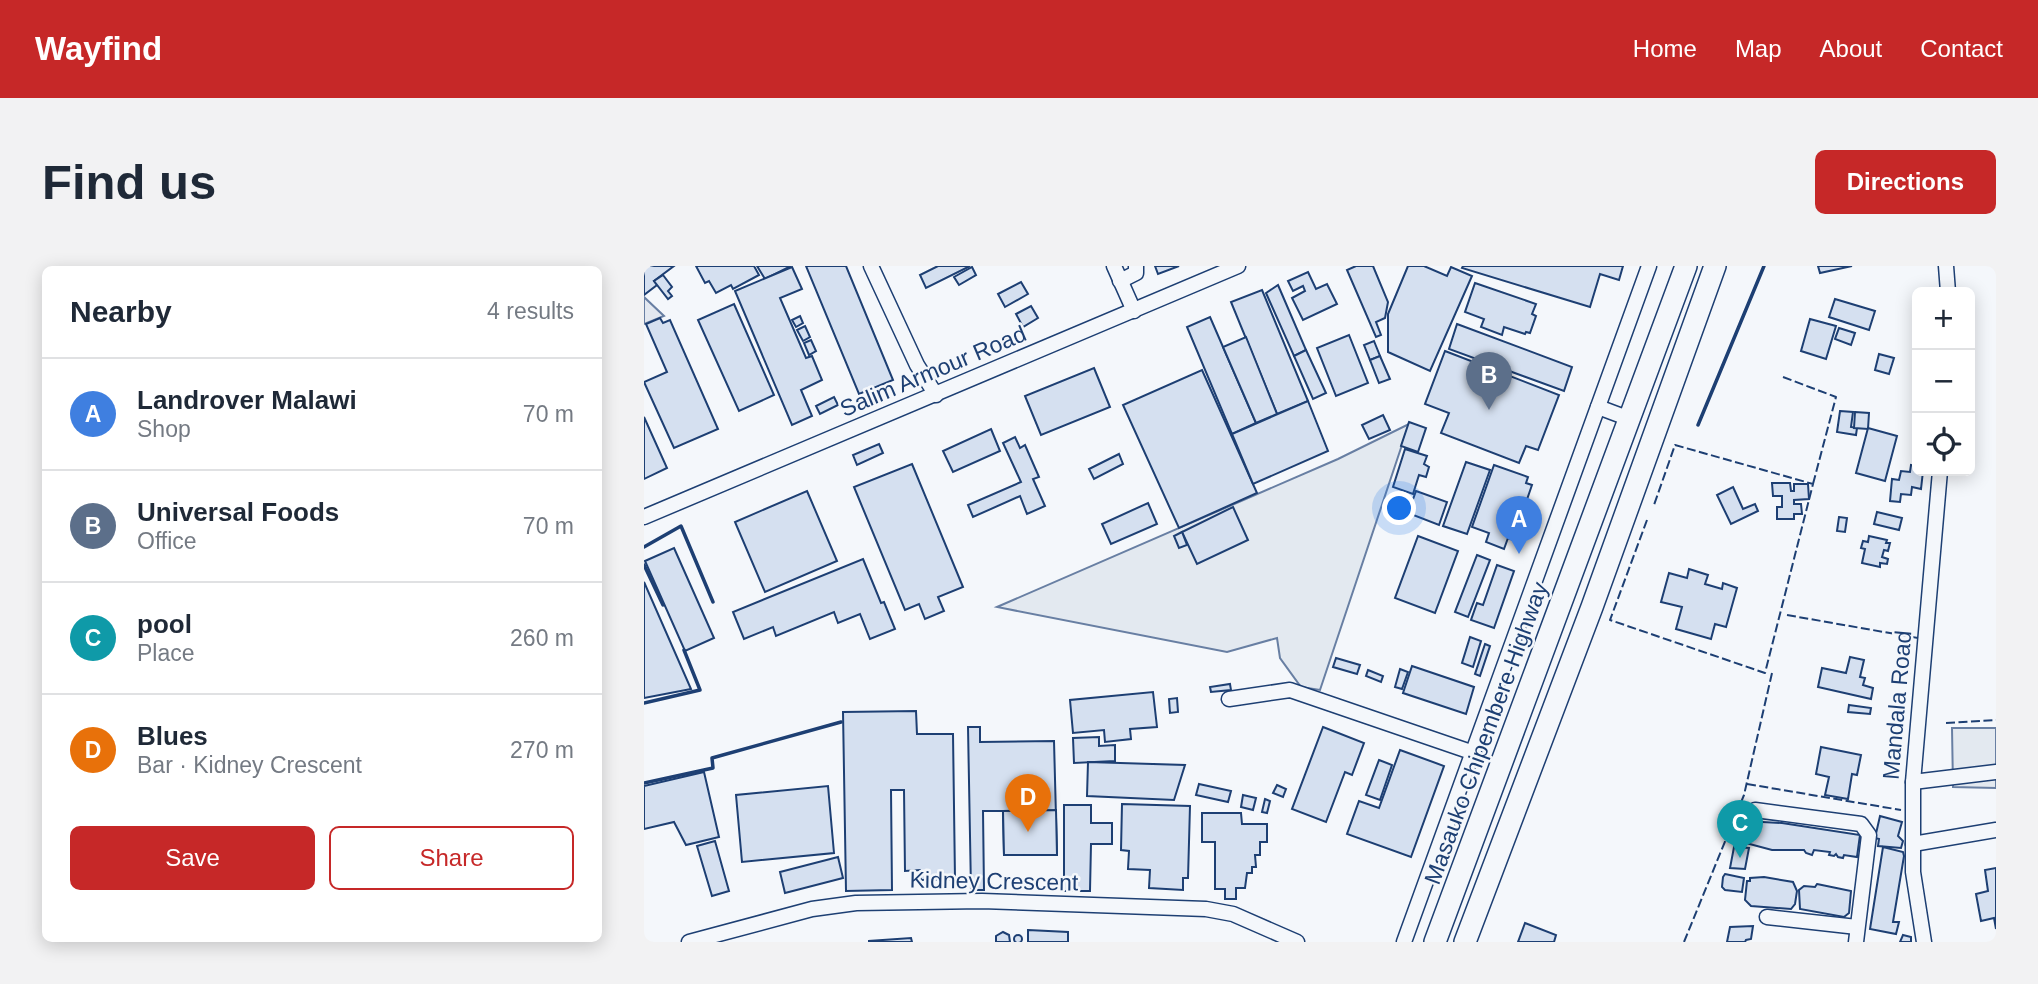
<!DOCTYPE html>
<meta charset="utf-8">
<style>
:root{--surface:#fff;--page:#f2f2f3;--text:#1f2937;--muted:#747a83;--line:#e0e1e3;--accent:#c62828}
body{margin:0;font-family:Arial,sans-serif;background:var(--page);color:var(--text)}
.controls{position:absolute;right:21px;top:21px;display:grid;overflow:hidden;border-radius:10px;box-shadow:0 4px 18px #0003}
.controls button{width:63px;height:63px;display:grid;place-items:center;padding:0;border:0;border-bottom:2px solid var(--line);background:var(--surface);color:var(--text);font:35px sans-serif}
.you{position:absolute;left:756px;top:243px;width:24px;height:24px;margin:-18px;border:5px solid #fff;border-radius:50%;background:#1a73e8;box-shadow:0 0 0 10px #1a73e833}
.badge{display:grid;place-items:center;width:46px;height:46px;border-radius:50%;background:var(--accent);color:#fff;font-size:23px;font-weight:700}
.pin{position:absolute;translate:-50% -58px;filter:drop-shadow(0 2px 4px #0008)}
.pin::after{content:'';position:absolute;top:37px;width:24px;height:21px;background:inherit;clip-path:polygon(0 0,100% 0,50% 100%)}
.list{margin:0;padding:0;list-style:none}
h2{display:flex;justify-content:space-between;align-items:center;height:91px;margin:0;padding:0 28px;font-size:30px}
h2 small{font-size:23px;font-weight:400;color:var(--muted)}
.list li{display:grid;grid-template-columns:46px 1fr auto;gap:21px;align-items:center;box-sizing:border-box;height:112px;padding:0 28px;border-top:2px solid var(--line)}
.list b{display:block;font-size:26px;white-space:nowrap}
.list p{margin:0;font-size:23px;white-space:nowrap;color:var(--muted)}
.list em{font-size:23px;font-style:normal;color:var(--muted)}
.actions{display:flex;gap:14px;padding:21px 28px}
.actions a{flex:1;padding:16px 0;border:2px solid var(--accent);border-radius:10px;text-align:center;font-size:24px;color:var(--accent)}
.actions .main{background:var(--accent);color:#fff}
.icon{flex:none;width:38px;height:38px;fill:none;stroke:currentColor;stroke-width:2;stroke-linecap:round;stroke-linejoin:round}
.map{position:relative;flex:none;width:1352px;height:676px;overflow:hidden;border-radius:10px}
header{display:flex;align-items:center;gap:42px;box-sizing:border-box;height:98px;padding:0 35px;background:var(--accent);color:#fff}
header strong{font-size:33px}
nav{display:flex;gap:38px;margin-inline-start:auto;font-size:24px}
.intro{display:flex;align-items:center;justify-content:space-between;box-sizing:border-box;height:168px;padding:0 42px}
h1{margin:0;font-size:49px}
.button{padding:18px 32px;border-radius:10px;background:var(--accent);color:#fff;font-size:24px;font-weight:700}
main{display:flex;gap:42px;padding:0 42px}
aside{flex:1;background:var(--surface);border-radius:10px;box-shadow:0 4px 18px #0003}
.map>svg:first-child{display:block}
.green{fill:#e3e9f0;stroke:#687fa3;stroke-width:2}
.parking{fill:#e3e8f0;stroke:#687fa3;stroke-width:2}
.building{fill:#d5e0f0;stroke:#1d3f73;stroke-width:2}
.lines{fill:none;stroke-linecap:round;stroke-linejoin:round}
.minor-casing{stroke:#1d3f73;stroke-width:17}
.highway-casing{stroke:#1d3f73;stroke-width:24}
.minor{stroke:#f4f7fb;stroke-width:14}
.highway{stroke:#f4f7fb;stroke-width:21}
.fence{stroke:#1d3f73;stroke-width:2;stroke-dasharray:9 3.5;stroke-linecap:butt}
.wall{stroke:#1d3f73;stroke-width:3.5}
.labels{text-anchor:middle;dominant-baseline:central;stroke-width:5;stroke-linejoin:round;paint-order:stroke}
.street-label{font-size:23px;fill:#1d3f73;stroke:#f4f7fb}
</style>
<header>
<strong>Wayfind</strong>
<nav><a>Home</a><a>Map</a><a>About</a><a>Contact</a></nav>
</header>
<div class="intro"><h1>Find us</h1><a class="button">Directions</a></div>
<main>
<aside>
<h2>Nearby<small>4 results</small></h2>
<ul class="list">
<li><span class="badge" style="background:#3f7fe0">A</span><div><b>Landrover Malawi</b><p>Shop</p></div><em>70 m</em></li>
<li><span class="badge" style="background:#5c6f8a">B</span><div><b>Universal Foods</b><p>Office</p></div><em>70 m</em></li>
<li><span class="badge" style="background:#0f9aa8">C</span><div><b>pool</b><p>Place</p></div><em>260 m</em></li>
<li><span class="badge" style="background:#e8710a">D</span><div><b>Blues</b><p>Bar · Kidney Crescent</p></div><em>270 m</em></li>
</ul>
<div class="actions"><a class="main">Save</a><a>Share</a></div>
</aside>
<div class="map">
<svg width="1352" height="676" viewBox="0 0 1352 676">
<rect width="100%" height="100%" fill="#f4f7fb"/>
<g class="green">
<polygon points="765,158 676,424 657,421 636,392 633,372 583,386 353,341 694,193"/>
<polygon points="1308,462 1352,462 1352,522 1309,521"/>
</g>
<polygon class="parking" points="0,31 20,50 0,58"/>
<g class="building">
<polygon points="0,0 30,0 10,15 13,19 0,29"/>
<polygon points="52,0 110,0 115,9 89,23 87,19 72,27 65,15 61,17"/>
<polygon points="113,0 147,0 121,13"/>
<polygon points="162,0 202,0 249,114 215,128"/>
<polygon points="294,0 326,0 282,22 276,9"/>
<polygon points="511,0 535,0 514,8"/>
<polygon points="712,0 729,0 744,36 741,52 732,56 737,69 732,71 703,4"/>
<polygon points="764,0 780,0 803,10 807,1 828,10 786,105 744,86 744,48"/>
<polygon points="819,0 979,0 975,14 956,8 946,41 818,2"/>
<polygon points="1174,0 1208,0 1176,7"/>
<polygon points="148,1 158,23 136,32 162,92 168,90 178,114 157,124 168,150 148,159 91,25"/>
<polygon points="328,1 332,9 315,19 310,11"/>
<polygon points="664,6 672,23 683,18 693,38 659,54 648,32 661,25 659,20 649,25 644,15"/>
<polygon points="19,9 28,21 24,25 28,30 24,33 10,15"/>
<polygon points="377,16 384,28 361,41 354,28"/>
<polygon points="831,17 892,38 888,48 892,50 886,67 882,66 881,68 860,61 858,69 837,61 840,53 821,46"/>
<polygon points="634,19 662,84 650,90 622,27"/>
<polygon points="618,24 664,135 633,148 587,36"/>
<polygon points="1191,33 1231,45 1225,64 1185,51"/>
<polygon points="90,38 130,129 95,145 54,54"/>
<polygon points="387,40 394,52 379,61 372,48"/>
<polygon points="156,50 159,57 152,61 148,54"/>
<polygon points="566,51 612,157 588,168 543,61"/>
<polygon points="16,52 19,57 26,54 74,163 30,182 0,116 23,106 2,58"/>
<polygon points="1166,53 1192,60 1182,93 1157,85"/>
<polygon points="813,58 928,101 920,125 805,83"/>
<polygon points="161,60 166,71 159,75 153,64"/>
<polygon points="1195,62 1211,67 1207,79 1191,73"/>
<polygon points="705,69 724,117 692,130 673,82"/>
<polygon points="602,71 633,148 612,157 579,81"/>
<polygon points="167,74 172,85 165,89 160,77"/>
<polygon points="730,75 736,90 726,94 720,79"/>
<polygon points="662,84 682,127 669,133 650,90"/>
<polygon points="801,85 915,129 894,184 882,180 875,197 797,167 805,147 781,138"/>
<polygon points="1235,88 1250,92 1245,108 1231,104"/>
<polygon points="736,90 746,113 735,117 726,94"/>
<polygon points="450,102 466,141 397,169 381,130"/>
<polygon points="558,104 613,227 535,262 479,139"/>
<polygon points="190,131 194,139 176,148 172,140"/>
<polygon points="664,135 684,185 609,218 588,168"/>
<polygon points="1196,145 1209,146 1207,161 1213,162 1212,169 1193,166"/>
<polygon points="1211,146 1225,147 1224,163 1210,162"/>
<polygon points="739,149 746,164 725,173 718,159"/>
<polygon points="0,151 23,202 0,213"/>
<polygon points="765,156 782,162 774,186 757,180"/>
<polygon points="1224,162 1253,170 1241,215 1212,207"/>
<polygon points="347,163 356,185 309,206 299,185"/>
<polygon points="371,171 376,182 381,179 395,211 389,213 401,240 383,248 376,230 329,251 324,239 377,216 359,177"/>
<polygon points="235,178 239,187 213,199 209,189"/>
<polygon points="761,183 783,190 780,198 785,201 782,211 775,209 769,228 749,221"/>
<polygon points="475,188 479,198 450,213 445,203"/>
<polygon points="822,196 846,204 823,268 799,260"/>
<polygon points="268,198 319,321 294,331 300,345 281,353 275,338 261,344 210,221"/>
<polygon points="850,199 884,211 882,217 888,219 869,274 864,272 860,283 842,276 845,267 828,261"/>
<polygon points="1267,199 1273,200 1273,205 1279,205 1277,223 1268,221 1267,229 1257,228 1256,236 1246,235 1248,213 1255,214 1257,205 1266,206"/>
<polygon points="1128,217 1146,217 1147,225 1150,225 1150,218 1164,218 1165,233 1150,234 1150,238 1157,238 1158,248 1150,248 1150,253 1133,253 1133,241 1138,241 1138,230 1129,230"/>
<polygon points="1089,221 1099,243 1111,238 1114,245 1087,258 1073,229"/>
<polygon points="163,225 193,295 121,326 91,256"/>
<polygon points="772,225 803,236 795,259 764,247"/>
<polygon points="504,237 513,258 467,278 458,258"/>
<polygon points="589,241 604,274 553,298 538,266"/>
<polygon points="1233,246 1258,252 1255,264 1230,258"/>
<polygon points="1195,251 1203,252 1201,266 1193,265"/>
<polygon points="538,266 543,279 535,282 530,270"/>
<polygon points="774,270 814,285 791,347 751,332"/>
<polygon points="1225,270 1243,274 1242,277 1246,277 1244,285 1240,284 1238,291 1244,293 1243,298 1236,297 1236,301 1218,297 1221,283 1217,282 1219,275 1224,276"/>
<polygon points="30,282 70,372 41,385 1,295"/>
<polygon points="833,289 846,294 824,351 811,346"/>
<polygon points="219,293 237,337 240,336 251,363 226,373 216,348 194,357 190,346 132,370 129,361 100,373 89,346"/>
<polygon points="853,299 870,305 850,362 827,354 833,337 839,339"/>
<polygon points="1045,303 1064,309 1061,318 1078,323 1079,317 1093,322 1082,361 1071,358 1067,373 1032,363 1038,341 1017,336 1025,307 1043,312"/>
<polygon points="0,316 47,423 0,432"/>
<polygon points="826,371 837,375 829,401 818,397"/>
<polygon points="841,378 846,380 836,410 831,408"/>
<polygon points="1206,391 1220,394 1216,411 1221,412 1219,419 1229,422 1227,433 1174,421 1178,402 1202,407"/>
<polygon points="692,392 716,399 713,408 689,401"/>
<polygon points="768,400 830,421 822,448 759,427"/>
<polygon points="756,403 764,406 758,423 751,421"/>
<polygon points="724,404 739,410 737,416 722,410"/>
<polygon points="586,418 587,424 567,426 566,421"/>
<polygon points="509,426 513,461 486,463 487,473 461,476 460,464 429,467 426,434"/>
<polygon points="533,432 534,446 526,447 525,433"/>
<polygon points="1205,439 1227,442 1226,448 1204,446"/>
<polygon points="272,445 273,468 309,468 311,613 277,614 276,604 261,605 260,524 247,524 248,624 202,625 199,446"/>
<polygon points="324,461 336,461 336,476 410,475 413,589 360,589 359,545 339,545 340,624 327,624"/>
<polygon points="679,461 720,477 708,509 701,506 682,556 648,543"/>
<polygon points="455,471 455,480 471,479 471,495 430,497 429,472"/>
<polygon points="1177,481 1217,489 1213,509 1208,508 1204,533 1181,529 1185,511 1172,508"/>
<polygon points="756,484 800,500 767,591 703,568 715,535 735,542"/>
<polygon points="735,494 748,499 736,534 722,529"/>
<polygon points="444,496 541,499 530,534 443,530"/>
<polygon points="60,506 75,571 42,579 30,556 0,563 0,520"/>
<polygon points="555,518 587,525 584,536 552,529"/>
<polygon points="633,519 642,523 639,531 629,527"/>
<polygon points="184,520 190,587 98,596 92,529"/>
<polygon points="599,529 612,532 609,544 597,541"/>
<polygon points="621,533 626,535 623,547 618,546"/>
<polygon points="478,538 546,540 544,612 539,612 539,624 505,622 506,604 484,603 485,585 477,584"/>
<polygon points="420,539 447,539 447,557 468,557 468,578 447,578 446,625 420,625"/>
<polygon points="412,544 413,589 360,589 359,545"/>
<polygon points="558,547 597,547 598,558 623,558 623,576 616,576 616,589 611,589 612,601 608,601 608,607 603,607 601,622 592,622 592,633 581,633 581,623 571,623 571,576 558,576"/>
<polygon points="1236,550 1258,556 1254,570 1259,575 1257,582 1234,580 1235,573 1231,572"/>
<polygon points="1101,555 1138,557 1216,569 1213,591 1200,589 1199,592 1194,591 1192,588 1190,590 1185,589 1186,586 1170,584 1168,589 1162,587 1160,584 1128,584 1098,576"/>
<polygon points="71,575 85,625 68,630 53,580"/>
<polygon points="1090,581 1105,582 1101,603 1086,602"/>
<polygon points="1239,581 1259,586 1260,590 1249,656 1255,656 1252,668 1226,663"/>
<polygon points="194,591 199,612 141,627 136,606"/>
<polygon points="1352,602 1352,663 1350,652 1337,655 1332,628 1344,625 1341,604"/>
<polygon points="1081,608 1100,612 1098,626 1081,624 1078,621 1079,611"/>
<polygon points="1120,611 1149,616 1153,625 1151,638 1147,643 1107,640 1101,634 1103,615 1106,615 1106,612"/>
<polygon points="1173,618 1207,625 1205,647 1200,651 1156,643 1155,624 1160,620 1171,621"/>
<polygon points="881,657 912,669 910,676 874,676"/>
<polygon points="1109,660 1107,673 1102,674 1101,676 1083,676 1086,661"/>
<polygon points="384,664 424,666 424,676 384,676"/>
<polygon points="359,666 365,669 366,676 352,676 352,670"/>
<circle cx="374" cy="673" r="4"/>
<polygon points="1259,669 1267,671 1267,676 1256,676"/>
<polygon points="267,672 268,676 225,676 225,675"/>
</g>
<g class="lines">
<defs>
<g id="minor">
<polyline points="227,0 273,99 292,129"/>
<polyline points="470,0 490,45"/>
<polyline points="1302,0 1304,26"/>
<polyline points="476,15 492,7 492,0"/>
<polyline points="954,141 986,153"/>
<polyline points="0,251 594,0"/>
<polyline points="585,433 646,424 830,487"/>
<polyline points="1269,516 1352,506"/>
<polyline points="1111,544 1217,558 1225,569 1212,676"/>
<polyline points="1269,578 1352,564"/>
<polyline points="1123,651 1213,661"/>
<polyline points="45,676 168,643 212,637 338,635 562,643 589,648 653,676"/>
<polyline points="760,676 1005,0"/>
<polyline points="1280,676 1269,606 1269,516 1296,205"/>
</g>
<g id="highway">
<polyline points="791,676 1042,0"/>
<polyline points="821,676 948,341 1071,0"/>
</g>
</defs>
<use href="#minor" class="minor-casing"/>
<use href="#highway" class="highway-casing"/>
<use href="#minor" class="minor"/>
<use href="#highway" class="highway"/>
<g class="fence">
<polyline points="1139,111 1192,131 1169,218"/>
<polyline points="1003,254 966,354 1121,407 1169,218 1031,179 1010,239"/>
<polyline points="1143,349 1274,372"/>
<polyline points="1302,457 1352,454"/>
<polyline points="1103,518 1257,544"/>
<polyline points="1040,676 1100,529 1128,407"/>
</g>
<g class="wall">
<polyline points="1054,159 1120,0"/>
<polyline points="0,281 37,260 69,336"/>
<polyline points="0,299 19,339"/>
<polyline points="0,437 56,424 40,384"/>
<polyline points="0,517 69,502 68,492 197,456"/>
</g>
</g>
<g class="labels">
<g class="street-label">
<text transform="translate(289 105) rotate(-23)">Salim Armour Road</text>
<text transform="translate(1253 439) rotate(-85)">Mandala Road</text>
<text transform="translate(842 467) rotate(-70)">Masauko Chipembere Highway</text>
<text transform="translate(350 615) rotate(1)">Kidney Crescent</text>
</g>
</g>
</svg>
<div class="controls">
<button>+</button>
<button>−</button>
<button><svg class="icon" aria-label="locate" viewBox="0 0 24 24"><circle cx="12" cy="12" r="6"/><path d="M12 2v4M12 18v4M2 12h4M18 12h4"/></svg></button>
</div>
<div class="you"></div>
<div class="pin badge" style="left:875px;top:288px;background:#3f7fe0">A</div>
<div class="pin badge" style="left:845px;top:144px;background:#5c6f8a">B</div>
<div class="pin badge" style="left:1096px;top:592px;background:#0f9aa8">C</div>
<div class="pin badge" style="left:384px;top:566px;background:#e8710a">D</div>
</div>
</main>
